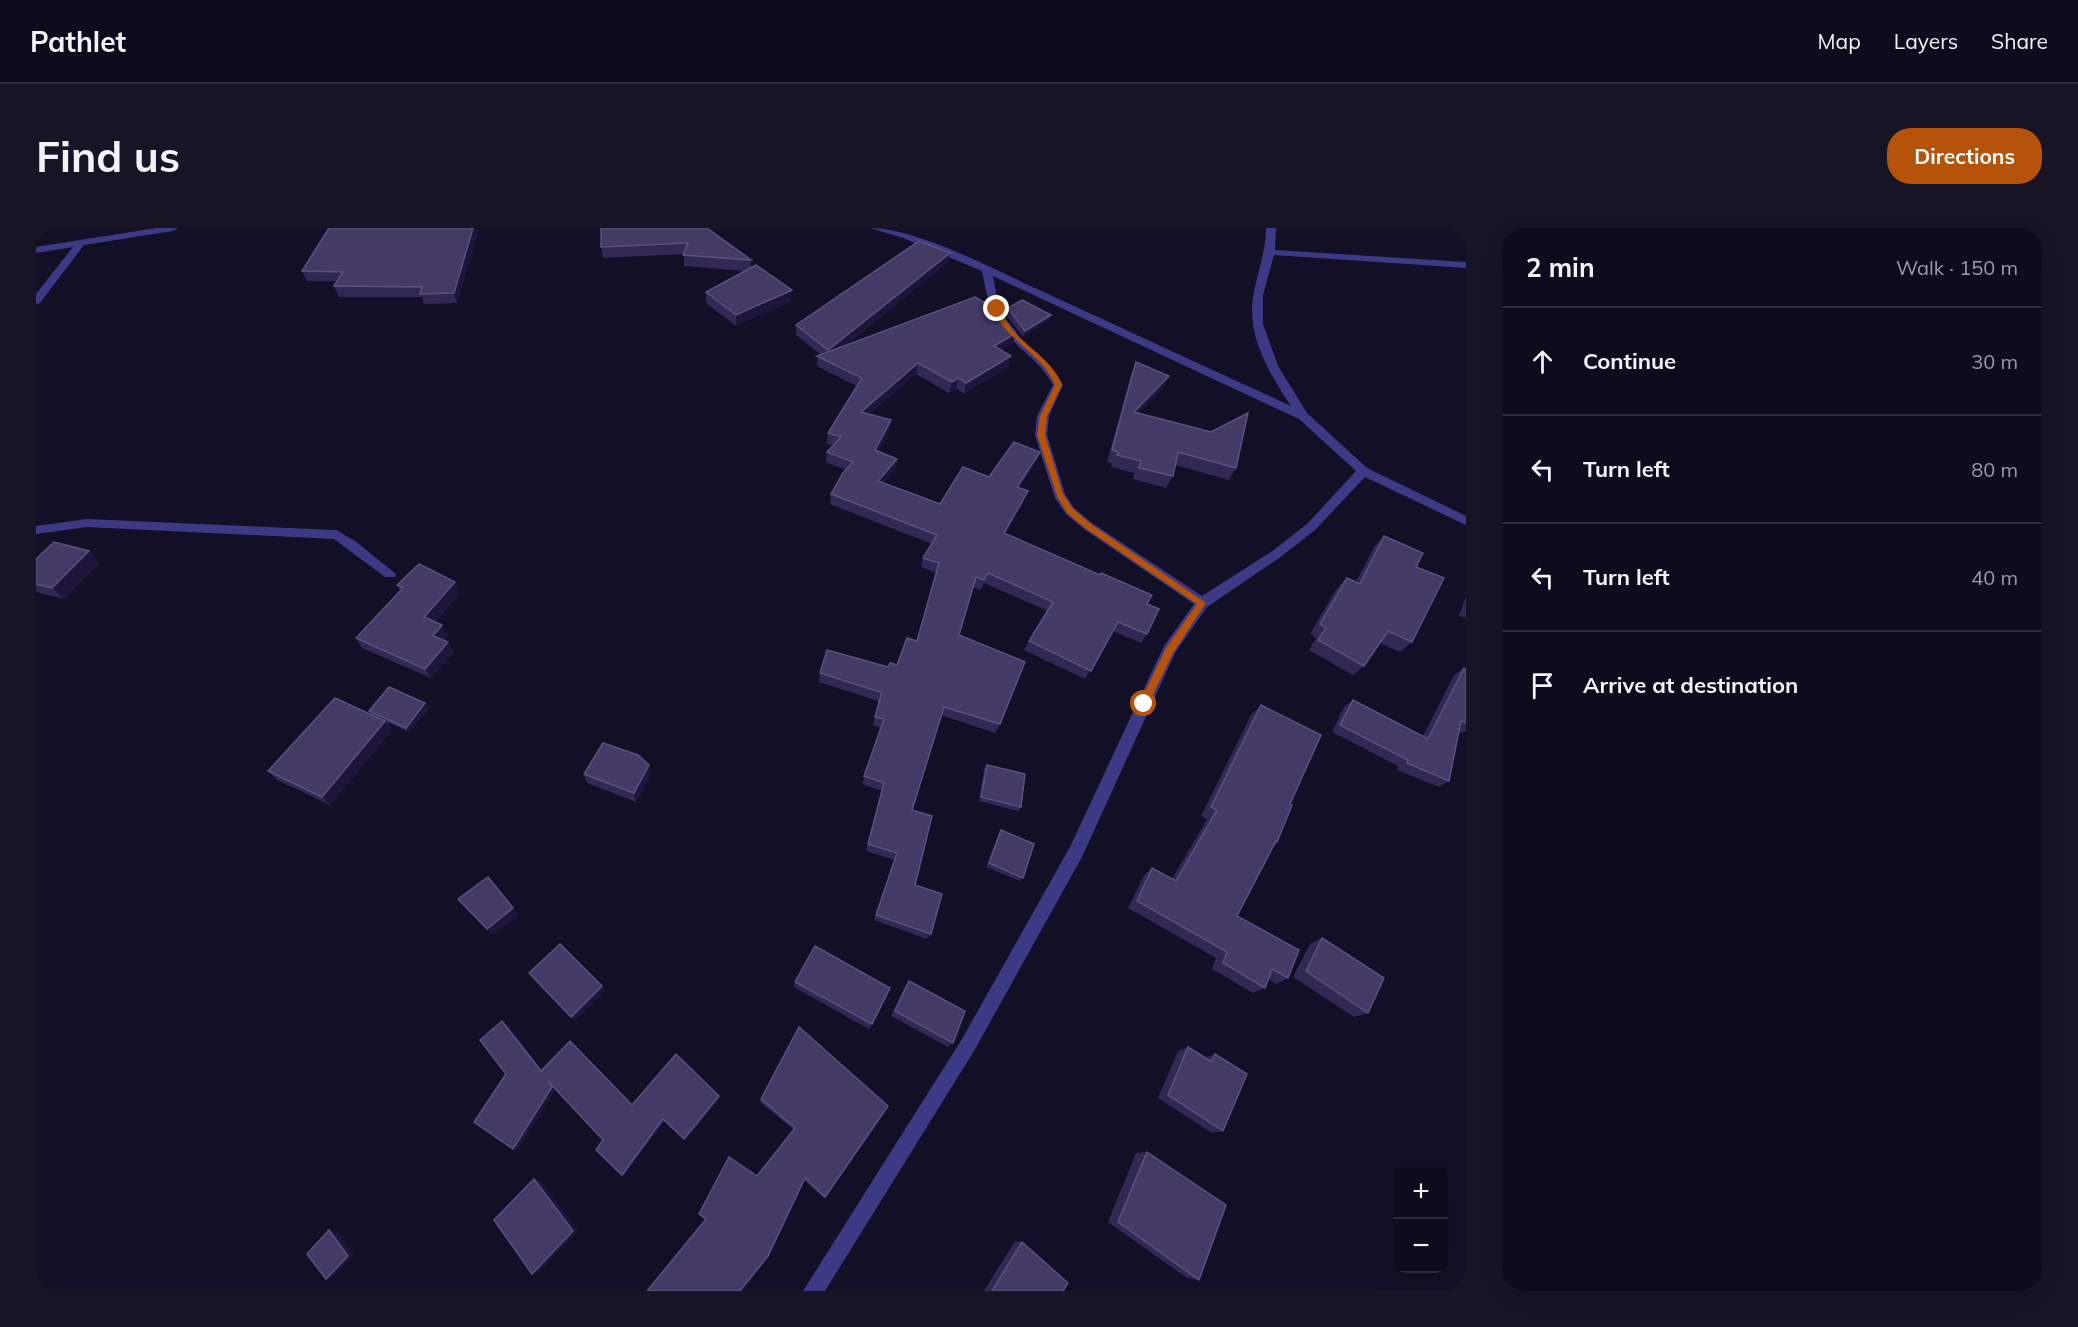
<!DOCTYPE html>
<meta charset="utf-8">
<style>
:root{--surface:#0e0b1c;--page:#171425;--text:#f1f3f6;--muted:#9b9ba3;--line:#2e2b3b;--accent:#b45309}
body{margin:0;font-family:Mulish,sans-serif;background:var(--page);color:var(--text)}
.controls{position:absolute;right:18px;bottom:18px;display:grid;overflow:hidden;border-radius:12px;box-shadow:0 6px 24px #0002}
.controls button{width:54px;height:54px;display:grid;place-items:center;padding:0;border:0;border-bottom:2px solid var(--line);background:var(--surface);color:var(--text);font:30px sans-serif}
.stop{position:absolute;width:18px;height:18px;margin:-14px;border:4px solid #b45309;border-radius:50%;background:#fff}
.stop.end{background:#b45309;border-color:#fff;box-shadow:0 2px 6px #0008}
.list{margin:0;padding:0;list-style:none}
h2{display:flex;justify-content:space-between;align-items:center;height:78px;margin:0;padding:0 24px;font-size:26px}
h2 small{font-size:20px;font-weight:400;color:var(--muted)}
.list li{display:grid;grid-template-columns:39px 1fr auto;gap:18px;align-items:center;box-sizing:border-box;height:108px;padding:0 24px;border-top:2px solid var(--line)}
.list b{display:block;font-size:22px;white-space:nowrap}
.list em{font-size:20px;font-style:normal;color:var(--muted)}
.icon{flex:none;width:33px;height:33px;fill:none;stroke:currentColor;stroke-width:2;stroke-linecap:round;stroke-linejoin:round}
.map{position:relative;flex:none;width:1430px;height:1063px;overflow:hidden;border-radius:24px}
header{display:flex;align-items:center;gap:36px;box-sizing:border-box;height:84px;padding:0 30px;background:var(--surface);border-bottom:2px solid var(--line)}
header strong{font-size:28px}
nav{display:flex;gap:33px;margin-inline-start:auto;font-size:21px}
.intro{display:flex;align-items:center;justify-content:space-between;box-sizing:border-box;height:144px;padding:0 36px}
h1{margin:0;font-size:42px}
.button{padding:15px 27px;border-radius:24px;background:var(--accent);color:#fff;font-size:21px;font-weight:700}
main{display:flex;gap:36px;padding:0 36px}
aside{flex:1;background:var(--surface);border-radius:24px;box-shadow:0 6px 24px #0002}
.map>svg:first-child{display:block}
.lines{fill:none;stroke-linecap:round;stroke-linejoin:round}
.minor{fill:#3d3a85;fill-rule:evenodd}
.wall{fill:#312854}
.shaded-wall{fill:#1d163a}
.building{fill:#433a66;stroke:#5a527e;stroke-width:1.5}
.route{fill:#b45309}
</style>
<header>
<strong>Pathlet</strong>
<nav><a>Map</a><a>Layers</a><a>Share</a></nav>
</header>
<div class="intro"><h1>Find us</h1><a class="button">Directions</a></div>
<main>
<div class="map">
<svg width="1430" height="1063" viewBox="0 0 1430 1063">
<rect width="100%" height="100%" fill="#130f26"/>
<g class="lines">
<g class="minor">
<polygon points="120,0 142,0 137,3 48,17 4,75 0,76 0,66 37,19 0,25 0,19"/>
<path d="M834,0C881,0 957,41 1001,61C1086,100 1170,139 1255,178C1233,145 1209,106 1218,64C1222,42 1230,23 1230,0H1240L1239,22L1430,34V40L1238,27L1227,67V96L1242,138L1271,185L1331,240L1430,288V297L1329,249L1280,301L1246,328L1171,379L1139,425L1046,629L938,823L789,1063H767L926,811L1034,619L1128,418L1158,376L1048,301L1030,286L1019,270L999,207L1001,188L1017,157C1004,132 979,119 963,97C952,81 950,61 946,43L867,10ZM957,48L1263,191L1320,243L1272,295L1238,322L1166,368L1056,295L1038,280L1029,266L1011,207L1013,188L1027,157C1014,130 987,118 971,93C962,80 960,63 957,48Z"/>
<polygon points="51,291 300,302 319,313 360,346 359,349 349,349 298,311 51,299 0,306 0,298"/>
</g>
</g>
<g class="wall">
<polygon points="293,0 441,0 442,3 421,75 388,76 386,69 303,69 298,58 301,53 271,53 266,43"/>
<polygon points="671,0 715,32 715,40 755,73 700,98 670,75 670,64 708,43 648,38 648,26 567,30 565,19"/>
<polygon points="914,25 912,34 810,117 980,105 977,115 965,122 972,139 928,166 920,160 913,165 880,146 833,186 855,192 853,203 842,223 861,231 859,241 847,255 904,276 953,249 1004,224 1000,234 983,259 992,263 988,273 970,305 1111,376 1111,406 1105,415 1077,403 1049,451 988,422 993,413 1012,383 948,355 945,362 937,359 923,407 964,496 959,505 905,487 876,582 879,657 895,706 891,711 838,692 858,632 830,623 846,563 826,556 845,500 837,497 843,475 842,473 783,454 784,445 861,437 881,413 900,345 885,339 887,330 896,316 794,276 795,266 810,242 790,234 791,224 797,217 791,216 792,205 821,158 781,138 781,128 784,126 760,107 760,97"/>
<polygon points="972,80 1012,93 987,109 970,87"/>
<polygon points="1100,134 1133,148 1127,160 1103,185 1200,240 1193,252 1139,237 1137,248 1130,260 1097,251 1098,245 1075,239 1076,235 1071,234 1095,146"/>
<polygon points="1348,308 1380,339 1376,414 1364,424 1344,415 1328,438 1317,447 1273,422 1280,410 1274,406 1301,360 1311,350 1320,354 1338,319"/>
<polygon points="0,331 64,334 28,371 0,364"/>
<polygon points="361,357 424,365 399,394 412,407 408,412 418,424 395,450 326,420 320,410 364,363"/>
<polygon points="1430,368 1430,390 1423,388"/>
<polygon points="1428,440 1430,441 1430,503 1426,505 1423,504 1413,553 1403,559 1361,542 1362,538 1296,504 1308,479 1317,472 1387,508 1418,447"/>
<polygon points="1225,477 1254,576 1241,614 1238,617 1201,688 1252,750 1240,756 1232,751 1229,760 1217,765 1176,741 1180,730 1092,680 1108,647 1116,640 1136,651 1171,591 1165,588 1215,487"/>
<polygon points="393,480 373,504 351,494 356,502 294,577 241,552 232,543 335,486 333,483"/>
<polygon points="951,537 985,579 982,583 943,573 948,541"/>
<polygon points="548,546 615,546 600,574 551,555"/>
<polygon points="965,602 987,650 984,653 950,639 963,606"/>
<polygon points="1286,710 1332,785 1318,789 1257,749 1274,716"/>
<polygon points="873,753 917,815 912,819 855,788 869,758"/>
<polygon points="759,754 836,796 833,801 758,759"/>
<polygon points="763,799 789,969 787,969 768,952 757,901 724,874 725,871"/>
<polygon points="1152,819 1169,830 1179,826 1187,903 1176,905 1122,870 1142,823"/>
<polygon points="1111,924 1163,1052 1151,1050 1072,994 1100,925"/>
<polygon points="979,1013 986,1014 1027,1063 948,1063"/>
</g>
<g class="shaded-wall">
<polygon points="437,0 441,0 442,3 421,75 418,65"/>
<polygon points="914,25 912,34 791,132 792,122"/>
<polygon points="756,62 755,73 700,98 700,87"/>
<polygon points="1015,87 1012,93 987,109 989,103"/>
<polygon points="980,105 977,115 955,129 958,118"/>
<polygon points="975,128 972,139 928,166 930,155"/>
<polygon points="882,135 880,146 824,194 825,184"/>
<polygon points="1133,148 1127,160 1092,196 1098,184"/>
<polygon points="923,150 920,160 913,165 916,154"/>
<polygon points="855,192 853,203 837,232 839,222"/>
<polygon points="1004,224 1000,234 977,269 981,259"/>
<polygon points="861,231 859,241 840,263 842,253"/>
<polygon points="992,263 988,273 964,315 968,305"/>
<polygon points="53,323 64,334 28,371 16,360"/>
<polygon points="419,354 424,365 394,399 388,389"/>
<polygon points="406,397 412,407 403,418 397,408"/>
<polygon points="412,414 418,424 395,450 389,441"/>
<polygon points="389,475 393,480 373,504 370,500"/>
<polygon points="349,493 356,502 294,577 286,569"/>
<polygon points="613,537 615,546 600,574 598,565"/>
<polygon points="477,680 483,687 457,707 451,701"/>
<polygon points="566,758 570,763 539,793 535,789"/>
<polygon points="466,793 471,796 509,846 505,843"/>
<polygon points="512,853 520,861 482,922 477,921"/>
<polygon points="683,868 684,870 649,913 648,911"/>
<polygon points="627,891 629,893 588,947 586,947"/>
<polygon points="498,951 504,952 542,1003 502,1045 496,1046"/>
<polygon points="293,1002 299,1002 318,1027 296,1050 290,1051"/>
</g>
<g class="building">
<polygon points="293,0 437,0 418,65 384,66 386,59 298,58 307,44 266,43"/>
<polygon points="565,0 671,0 715,32 647,27 652,15 565,19"/>
<polygon points="883,13 914,25 792,122 760,97"/>
<polygon points="720,37 756,62 700,87 670,64"/>
<polygon points="939,69 961,82 980,105 958,118 975,128 930,155 923,150 916,154 882,135 825,184 855,192 839,222 861,231 842,253 904,276 927,239 953,249 978,214 1004,224 981,259 992,263 968,305 1064,347 1065,345 1116,367 1111,376 1123,381 1111,406 1082,394 1055,443 993,413 1017,374 952,345 948,352 940,349 923,407 989,434 964,496 908,479 876,582 896,588 879,657 906,666 895,706 840,687 861,625 832,616 848,555 828,548 848,491 839,489 845,467 844,464 784,445 791,422 852,439 854,435 861,437 871,410 881,413 903,335 887,330 901,307 795,266 807,245 817,234 791,224 805,209 792,205 826,150 781,128"/>
<polygon points="986,72 1015,87 989,103 972,80"/>
<polygon points="1100,134 1133,148 1098,184 1175,204 1212,185 1200,240 1142,224 1137,248 1103,240 1105,233 1081,227 1082,224 1076,222"/>
<polygon points="1348,308 1387,325 1380,339 1408,350 1376,414 1352,403 1328,438 1282,412 1290,400 1284,396 1311,350 1324,356"/>
<polygon points="18,314 53,323 16,360 0,356 0,331"/>
<polygon points="383,336 419,354 388,389 406,397 397,408 412,414 389,441 320,410 367,360 361,357"/>
<polygon points="1428,440 1430,441 1430,495 1425,493 1413,553 1371,535 1372,532 1304,497 1317,472 1392,511"/>
<polygon points="353,459 389,475 370,500 333,483"/>
<polygon points="299,470 349,493 286,569 232,543"/>
<polygon points="1225,477 1285,507 1254,576 1256,577 1241,614 1240,613 1201,688 1263,722 1252,750 1236,741 1229,760 1187,735 1191,724 1101,673 1116,640 1140,653 1181,582 1175,579"/>
<polygon points="567,515 602,527 613,537 598,565 548,546"/>
<polygon points="951,537 989,546 985,579 945,569"/>
<polygon points="965,602 998,616 987,650 953,635"/>
<polygon points="452,649 477,680 451,701 422,671"/>
<polygon points="1286,710 1348,750 1332,785 1270,743"/>
<polygon points="524,716 566,758 535,789 493,745"/>
<polygon points="779,718 854,760 836,796 759,754"/>
<polygon points="873,753 929,783 917,815 859,783"/>
<polygon points="466,793 505,843 534,813 596,877 640,826 683,868 648,911 627,891 586,947 560,922 567,912 512,853 516,859 477,921 438,894 470,846 444,812"/>
<polygon points="763,799 852,878 789,969 769,950 732,1028 704,1063 611,1063 670,991 663,986 693,929 721,948 759,900 725,871"/>
<polygon points="1152,819 1176,834 1179,826 1211,846 1187,903 1132,867"/>
<polygon points="1111,924 1190,977 1163,1052 1082,994"/>
<polygon points="498,951 537,1003 496,1046 458,992"/>
<polygon points="293,1002 312,1028 290,1051 271,1026"/>
<polygon points="986,1014 1032,1055 1027,1063 956,1063"/>
</g>
<path class="route" d="M961,79C967,84 970,95 976,102C993,121 1016,132 1026,157L1011,188L1009,207L1027,266L1037,281L1055,296L1170,375L1137,425L1111,479H1104L1103,476L1130,420L1161,376L1049,300L1031,285L1021,268L1001,207L1004,188L1019,157C1006,125 970,113 957,81Z"/>
</svg>
<div class="controls">
<button>+</button>
<button>−</button>
</div>
<div class="stop" style="left:1108px;top:476px"></div>
<div class="stop end" style="left:961px;top:81px"></div>
</div>
<aside>
<h2>2 min<small>Walk · 150 m</small></h2>
<ul class="list">
<li><svg class="icon" aria-label="ahead" viewBox="0 0 24 24"><path d="M12 20V5M6 11l6-6 6 6"/></svg><div><b>Continue</b></div><em>30 m</em></li>
<li><svg class="icon" aria-label="left" viewBox="0 0 24 24"><path d="M17 20v-9H6M10 6l-5 5 5 5"/></svg><div><b>Turn left</b></div><em>80 m</em></li>
<li><svg class="icon" aria-label="left" viewBox="0 0 24 24"><path d="M17 20v-9H6M10 6l-5 5 5 5"/></svg><div><b>Turn left</b></div><em>40 m</em></li>
<li><svg class="icon" aria-label="arrive" viewBox="0 0 24 24"><path d="M6 21V4h12l-3 4 3 4H6"/></svg><div><b>Arrive at destination</b></div></li>
</ul>
</aside>
</main>
